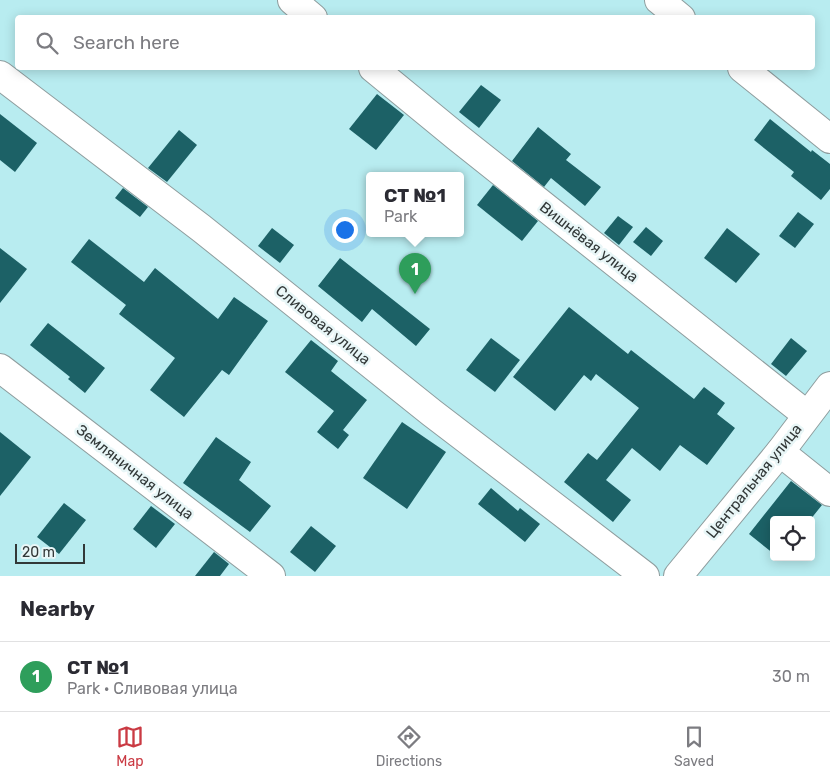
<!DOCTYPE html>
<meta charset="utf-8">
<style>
:root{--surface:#fff;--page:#f2f2f3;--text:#2b2b33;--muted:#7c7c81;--line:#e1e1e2;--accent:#ca3a43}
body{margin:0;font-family:Rubik,sans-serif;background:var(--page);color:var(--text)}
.controls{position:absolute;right:15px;bottom:15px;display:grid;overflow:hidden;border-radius:5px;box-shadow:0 2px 12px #0003}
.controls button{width:45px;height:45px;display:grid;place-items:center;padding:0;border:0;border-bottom:1px solid var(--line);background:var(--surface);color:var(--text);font:25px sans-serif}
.scale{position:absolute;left:15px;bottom:12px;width:70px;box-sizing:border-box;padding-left:5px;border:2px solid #323838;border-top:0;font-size:14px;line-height:18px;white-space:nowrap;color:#323838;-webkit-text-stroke:4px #e8f6f7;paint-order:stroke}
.you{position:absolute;left:344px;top:229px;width:18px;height:18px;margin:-12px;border:4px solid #fff;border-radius:50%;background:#1a73e8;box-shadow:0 0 0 8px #1a73e833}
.badge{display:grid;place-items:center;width:32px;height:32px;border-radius:50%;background:var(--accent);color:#fff;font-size:16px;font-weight:700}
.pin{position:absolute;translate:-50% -41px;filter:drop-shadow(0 1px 2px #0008)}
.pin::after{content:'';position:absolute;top:26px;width:18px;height:15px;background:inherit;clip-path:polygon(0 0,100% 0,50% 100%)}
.popup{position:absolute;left:366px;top:172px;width:98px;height:65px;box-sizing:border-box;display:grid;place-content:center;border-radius:5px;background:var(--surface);filter:drop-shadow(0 1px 4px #0005);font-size:16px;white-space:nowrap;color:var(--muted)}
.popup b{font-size:19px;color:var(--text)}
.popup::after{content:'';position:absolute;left:50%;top:100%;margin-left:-10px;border:10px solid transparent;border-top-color:var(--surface)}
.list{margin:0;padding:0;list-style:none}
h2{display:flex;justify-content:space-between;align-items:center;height:65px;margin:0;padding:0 20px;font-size:21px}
h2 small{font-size:16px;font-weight:400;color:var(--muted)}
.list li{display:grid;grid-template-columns:32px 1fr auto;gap:15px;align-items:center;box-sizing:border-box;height:70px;padding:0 20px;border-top:1px solid var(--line)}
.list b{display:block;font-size:19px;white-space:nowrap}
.list p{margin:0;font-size:16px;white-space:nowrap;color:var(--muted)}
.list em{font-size:16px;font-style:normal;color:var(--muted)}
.icon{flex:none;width:28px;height:28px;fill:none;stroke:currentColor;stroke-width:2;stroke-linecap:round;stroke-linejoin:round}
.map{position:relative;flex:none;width:830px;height:576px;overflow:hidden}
.search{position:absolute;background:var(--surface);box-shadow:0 2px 12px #0003;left:15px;right:15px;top:15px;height:55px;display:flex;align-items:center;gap:12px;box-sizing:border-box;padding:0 18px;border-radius:5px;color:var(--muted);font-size:19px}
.sheet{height:135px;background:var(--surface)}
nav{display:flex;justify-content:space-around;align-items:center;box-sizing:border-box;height:70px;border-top:1px solid var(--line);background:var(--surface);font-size:14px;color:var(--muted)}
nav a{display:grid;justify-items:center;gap:2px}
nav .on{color:var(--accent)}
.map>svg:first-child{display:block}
.green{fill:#b8ecf0;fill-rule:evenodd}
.building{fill:#1c6166}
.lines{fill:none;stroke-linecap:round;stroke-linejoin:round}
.minor-casing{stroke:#8f9d9e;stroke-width:30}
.minor{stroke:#fff;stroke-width:28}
.labels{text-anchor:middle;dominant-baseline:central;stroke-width:5;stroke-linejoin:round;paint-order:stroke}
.street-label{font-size:15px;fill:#323838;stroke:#e8f6f7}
</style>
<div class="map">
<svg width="830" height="576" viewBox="0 0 830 576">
<rect width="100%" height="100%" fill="#e8f6f7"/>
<path class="green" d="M0,0H830V576H0ZM18,18H812V68H18ZM370,175H460V233H370ZM774,520H811V557H774Z"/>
<g class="building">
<polygon points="481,85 501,100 479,128 459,112"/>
<polygon points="377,94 404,115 376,150 349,129"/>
<polygon points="0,114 37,143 15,172 0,160"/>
<polygon points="770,119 811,152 812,150 830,164 830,189 821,200 791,176 794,172 754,140"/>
<polygon points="538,127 571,154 566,160 601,187 585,206 551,178 544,187 512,161"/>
<polygon points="179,130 197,145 167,182 148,168"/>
<polygon points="493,185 538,221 522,241 477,205"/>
<polygon points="123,188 148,207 140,217 115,198"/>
<polygon points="798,212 814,224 795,248 779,236"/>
<polygon points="618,216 633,227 619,245 604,233"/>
<polygon points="646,227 663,241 651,256 633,242"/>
<polygon points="272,228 294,245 280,263 258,246"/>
<polygon points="727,228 760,254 736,283 704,258"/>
<polygon points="89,239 144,282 155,268 218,319 234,297 268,321 229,375 222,370 184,417 150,390 175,358 119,314 126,305 71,262"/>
<polygon points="0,248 27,269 0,303"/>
<polygon points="340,258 430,329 416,346 372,309 362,322 318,286"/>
<polygon points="569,307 628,354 631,350 694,399 704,387 725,403 717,414 735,428 707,465 680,445 660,471 632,448 606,480 631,500 613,522 564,482 588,453 597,460 639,408 596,374 591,381 584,375 555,411 513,377"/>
<polygon points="48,323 105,368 85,393 68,379 70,377 30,345"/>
<polygon points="491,338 520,360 495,392 466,370"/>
<polygon points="791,338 807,351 786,376 771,364"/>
<polygon points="311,340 338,361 331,371 367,400 343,430 349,435 338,449 317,432 334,411 285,372"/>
<polygon points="402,422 446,452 407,509 363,478"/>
<polygon points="0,432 31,457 0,496"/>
<polygon points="216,437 251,462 239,480 271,506 250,532 183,483"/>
<polygon points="791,481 822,505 810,520 774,520 774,554 749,534"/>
<polygon points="491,488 518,511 520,508 540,524 525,542 478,504"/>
<polygon points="64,503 86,520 59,554 37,537"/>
<polygon points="151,506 175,524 156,548 133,529"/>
<polygon points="311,526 336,546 315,572 290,552"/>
<polygon points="214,552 229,564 220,576 195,576"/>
</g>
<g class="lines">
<defs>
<g id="minor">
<polyline points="292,0 313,18"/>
<polyline points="659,0 681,18"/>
<polyline points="373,68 457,137 807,415"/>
<polyline points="742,68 830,139"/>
<polyline points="0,75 201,228 432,413 645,576"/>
<polyline points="0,368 271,576"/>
<polyline points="780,452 830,492"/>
<polyline points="678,576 780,452 830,386"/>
</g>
</defs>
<use href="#minor" class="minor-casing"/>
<use href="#minor" class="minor"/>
</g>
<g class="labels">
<g class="street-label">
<text transform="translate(589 242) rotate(38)">Вишнёвая улица</text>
<text transform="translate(323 325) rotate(39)">Сливовая улица</text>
<text transform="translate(135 472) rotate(38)">Земляничная улица</text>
<text transform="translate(754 481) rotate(-51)">Центральная улица</text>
</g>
</g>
</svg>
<div class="controls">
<button><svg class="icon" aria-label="locate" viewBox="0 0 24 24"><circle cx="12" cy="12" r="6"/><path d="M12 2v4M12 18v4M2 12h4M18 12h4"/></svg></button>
</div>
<div class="scale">20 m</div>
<div class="you"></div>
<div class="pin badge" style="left:415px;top:294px;background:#2e9e5b">1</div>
<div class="popup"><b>СТ №1</b>Park</div>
<div class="search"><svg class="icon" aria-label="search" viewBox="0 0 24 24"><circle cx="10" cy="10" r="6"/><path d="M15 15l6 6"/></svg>Search here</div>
</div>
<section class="sheet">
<h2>Nearby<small></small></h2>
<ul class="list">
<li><span class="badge" style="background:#2e9e5b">1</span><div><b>СТ №1</b><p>Park · Сливовая улица</p></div><em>30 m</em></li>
</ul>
</section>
<nav>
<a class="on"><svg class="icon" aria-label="map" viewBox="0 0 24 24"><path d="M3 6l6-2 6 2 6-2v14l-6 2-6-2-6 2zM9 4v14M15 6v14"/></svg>Map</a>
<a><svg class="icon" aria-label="directions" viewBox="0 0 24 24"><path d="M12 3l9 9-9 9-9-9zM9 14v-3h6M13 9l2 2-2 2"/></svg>Directions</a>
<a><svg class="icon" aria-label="saved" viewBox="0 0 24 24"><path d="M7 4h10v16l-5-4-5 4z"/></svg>Saved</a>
</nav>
